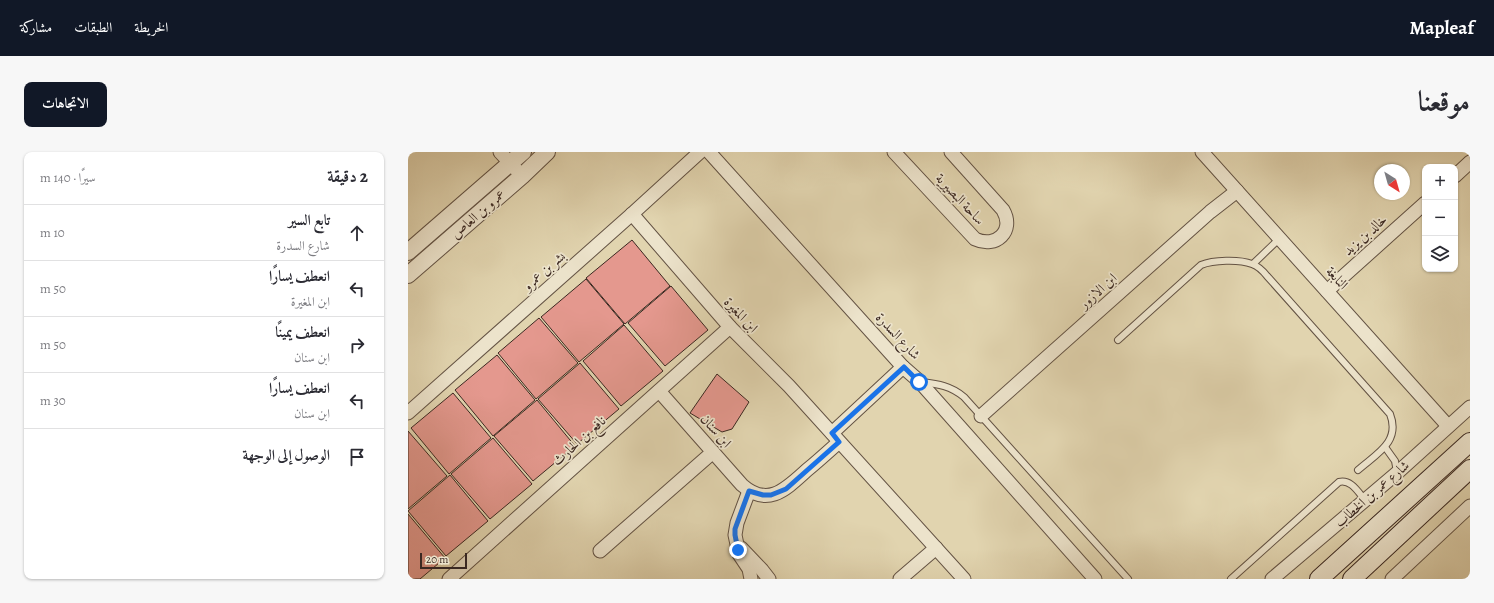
<!DOCTYPE html>
<html lang="ar">
<meta charset="utf-8">
<style>
:root{--surface:#fff;--page:#f7f7f7;--text:#2b2b33;--muted:#7c7c81;--line:#e1e1e2;--accent:#111827}
body{margin:0;font-family:Alegreya,Amiri,serif;background:var(--page);color:var(--text);direction:rtl}
.controls{position:absolute;right:12px;top:12px;display:grid;overflow:hidden;border-radius:8px;box-shadow:0 1px 3px #0004}
.controls button{width:36px;height:36px;display:grid;place-items:center;padding:0;border:0;border-bottom:1px solid var(--line);background:var(--surface);color:var(--text);font:20px sans-serif}
.compass{position:absolute;left:966px;top:12px;width:36px;height:36px;border-radius:50%;background:var(--surface);box-shadow:0 1px 3px #0004;rotate:143deg}
.scale{position:absolute;left:12px;bottom:10px;width:47px;box-sizing:border-box;padding-left:4px;border:2px solid #3b2821;border-top:0;font-size:11px;line-height:14px;white-space:nowrap;color:#3b2821;-webkit-text-stroke:3px #ece3cb;paint-order:stroke}
.stop{position:absolute;width:12px;height:12px;margin:-9px;border:3px solid #1a73e8;border-radius:50%;background:#fff}
.stop.end{background:#1a73e8;border-color:#fff;box-shadow:0 1px 4px #0008}
.list{margin:0;padding:0;list-style:none}
h2{display:flex;justify-content:space-between;align-items:center;height:52px;margin:0;padding:0 16px;font-size:17px}
h2 small{font-size:13px;font-weight:400;color:var(--muted)}
.list li{display:grid;grid-template-columns:26px 1fr auto;gap:12px;align-items:center;box-sizing:border-box;height:56px;padding:0 16px;border-top:1px solid var(--line)}
.list b{display:block;font-size:15px;white-space:nowrap}
.list p{margin:0;font-size:13px;white-space:nowrap;color:var(--muted)}
.list em{font-size:13px;font-style:normal;color:var(--muted)}
.icon{flex:none;width:22px;height:22px;fill:none;stroke:currentColor;stroke-width:2;stroke-linecap:round;stroke-linejoin:round}
.map{position:relative;flex:none;width:1062px;height:427px;overflow:hidden;direction:ltr;border-radius:8px}
header{display:flex;align-items:center;gap:24px;box-sizing:border-box;height:56px;padding:0 20px;background:var(--accent);color:#fff}
header strong{font-size:19px}
nav{display:flex;gap:22px;margin-inline-start:auto;font-size:14px}
.intro{display:flex;align-items:center;justify-content:space-between;box-sizing:border-box;height:96px;padding:0 24px}
h1{margin:0;font-size:28px}
.button{padding:10px 18px;border-radius:8px;background:var(--accent);color:#fff;font-size:14px;font-weight:700}
main{display:flex;gap:24px;padding:0 24px}
aside{flex:1;background:var(--surface);border-radius:8px;box-shadow:0 1px 3px #0004}
.map>svg:first-child{display:block}
.building{fill:#e4988e;stroke:#3b2821}
.lines{fill:none;stroke-linecap:round;stroke-linejoin:round}
.service-casing{stroke:#645344;stroke-width:8}
.minor-casing{stroke:#645344;stroke-width:15}
.tertiary-casing{stroke:#645344;stroke-width:18}
.secondary-casing{stroke:#3b2821;stroke-width:20}
.service{stroke:#ece3cb;stroke-width:6}
.minor{stroke:#ece3cb;stroke-width:13}
.tertiary{stroke:#ece3cb;stroke-width:16}
.secondary{stroke:#ece3cb;stroke-width:18}
.route{stroke:#1a73e8;stroke-width:5}
.labels{text-anchor:middle;dominant-baseline:central;stroke-width:3.5;stroke-linejoin:round;paint-order:stroke}
.street-label{font-size:14px;fill:#3b2821;stroke:#ece3cb}
</style>
<header>
<strong>Mapleaf</strong>
<nav><a>الخريطة</a><a>الطبقات</a><a>مشاركة</a></nav>
</header>
<div class="intro"><h1>موقعنا</h1><a class="button">الاتجاهات</a></div>
<main>
<div class="map">
<svg width="1062" height="427" viewBox="0 0 1062 427">
<rect width="100%" height="100%" fill="#e1d4af"/>
<filter id="stains"><feTurbulence type="fractalNoise" baseFrequency=".005" numOctaves="4"/><feColorMatrix values="0 0 0 0 .2 0 0 0 0 .09 0 0 0 0 .02 0 0 0 .5 -.17"/></filter>
<radialGradient id="worn" r=".72"><stop offset=".6" stop-color="#630" stop-opacity="0"/><stop offset="1" stop-color="#630" stop-opacity=".3"/></radialGradient>
<g class="building">
<polygon points="224,88 262,134 217,172 178,126"/>
<polygon points="178,127 216,172 171,210 133,165"/>
<polygon points="263,134 300,178 257,214 220,171"/>
<polygon points="131,166 170,211 128,247 90,201"/>
<polygon points="216,173 255,219 213,254 175,209"/>
<polygon points="89,203 127,248 85,284 47,238"/>
<polygon points="172,211 211,257 169,292 130,247"/>
<polygon points="309,222 341,250 324,277 314,280 282,261"/>
<polygon points="45,241 83,286 41,322 3,276"/>
<polygon points="129,248 167,294 125,329 86,284"/>
<polygon points="0,279 39,324 0,357"/>
<polygon points="85,286 124,332 82,367 43,322"/>
<polygon points="42,323 80,369 38,404 0,359"/>
<polygon points="0,362 37,406 12,427 0,427"/>
</g>
<g class="lines">
<defs>
<g id="service">
<polyline points="845,112 872,86"/>
<path d="M710,188L793,113C805,108 831,107 844,112C850,114 855,119 859,124L982,262C993,290 968,302 950,318"/>
<path d="M514,230C530,232 543,234 556,245L720,427"/>
<polyline points="977,295 987,309 989,320"/>
<path d="M823,427L931,330C943,327 950,340 957,348"/>
</g>
<g id="minor">
<polyline points="92,0 114,24"/>
<polyline points="301,0 495,215 511,229 687,427"/>
<path d="M486,0L567,87C588,97 607,79 595,58L543,0"/>
<polyline points="794,0 1040,274"/>
<polyline points="1047,24 1062,10"/>
<polyline points="224,62 322,175 381,234 556,427"/>
<polyline points="919,139 1017,51"/>
<path d="M251,239L334,333C360,356 378,337 399,318C410,309 421,299 431,290"/>
<polyline points="0,261 224,62 292,0"/>
<polyline points="573,264 802,60 829,39"/>
<polyline points="424,281 495,215"/>
<polyline points="341,339 329,371 327,383 331,402 341,417 343,427"/>
<polyline points="333,396 354,418 361,427"/>
<polyline points="192,399 305,300"/>
<polyline points="41,427 322,175"/>
<polyline points="492,427 528,396"/>
<polyline points="864,427 989,321 1062,255"/>
<polyline points="984,427 1062,354"/>
</g>
<g id="tertiary">
<polyline points="0,100 115,0"/>
<polyline points="0,123 114,24 139,0"/>
</g>
<g id="secondary">
<polyline points="911,427 1062,290"/>
<polyline points="944,427 1062,317"/>
</g>
</defs>
<use href="#service" class="service-casing"/>
<use href="#minor" class="minor-casing"/>
<use href="#tertiary" class="tertiary-casing"/>
<use href="#secondary" class="secondary-casing"/>
<use href="#service" class="service"/>
<use href="#minor" class="minor"/>
<use href="#tertiary" class="tertiary"/>
<use href="#secondary" class="secondary"/>
</g>
<g class="lines">
<polyline class="route" points="330,398 327,383 327,377 341,339 355,343 363,343 378,337 431,290 424,281 496,215 511,230"/>
</g>
<g class="labels">
<g class="street-label">
<text transform="translate(552 47) rotate(47)">ساحة البصيرية</text>
<text transform="translate(70 62) rotate(-41)">عمرو بن العاص</text>
<text transform="translate(957 83) rotate(-42)">خالد بن يزيد</text>
<text transform="translate(136 119) rotate(-42)">بشر بن عمرو</text>
<text transform="translate(929 126) rotate(48)">النابغة</text>
<text transform="translate(690 139) rotate(-42)">ابن الازور</text>
<text transform="translate(333 163) rotate(47)">ابن المغيرة</text>
<text transform="translate(490 184) rotate(47)">شارع السدرة</text>
<text transform="translate(308 279) rotate(49)">ابن سنان</text>
<text transform="translate(171 289) rotate(-42)">نافع بن الحارث</text>
<text transform="translate(964 342) rotate(-41)">شارع عمر بن الخطاب</text>
</g>
</g>
<rect width="100%" height="100%" filter="url(#stains)"/>
<rect width="100%" height="100%" fill="url(#worn)"/>
</svg>
<div class="controls">
<button>+</button>
<button>−</button>
<button><svg class="icon" aria-label="layers" viewBox="0 0 24 24"><path d="M12 4l9 5-9 5-9-5zM3 14l9 5 9-5"/></svg></button>
</div>
<svg class="compass" viewBox="-18 -18 36 36"><path d="M0-13l5 13h-10z" fill="#e53935"/><path d="M0 13l5-13h-10z" fill="#7c7c81"/></svg>
<div class="scale">20 m</div>
<div class="stop" style="left:511px;top:230px"></div>
<div class="stop end" style="left:330px;top:398px"></div>
</div>
<aside>
<h2>2 دقيقة<small>سيرًا · 140 m</small></h2>
<ul class="list">
<li><svg class="icon" aria-label="ahead" viewBox="0 0 24 24"><path d="M12 20V5M6 11l6-6 6 6"/></svg><div><b>تابع السير</b><p>شارع السدرة</p></div><em>10 m</em></li>
<li><svg class="icon" aria-label="left" viewBox="0 0 24 24"><path d="M17 20v-9H6M10 6l-5 5 5 5"/></svg><div><b>انعطف يسارًا</b><p>ابن المغيرة</p></div><em>50 m</em></li>
<li><svg class="icon" aria-label="right" viewBox="0 0 24 24"><path d="M7 20v-9h11M14 6l5 5-5 5"/></svg><div><b>انعطف يمينًا</b><p>ابن سنان</p></div><em>50 m</em></li>
<li><svg class="icon" aria-label="left" viewBox="0 0 24 24"><path d="M17 20v-9H6M10 6l-5 5 5 5"/></svg><div><b>انعطف يسارًا</b><p>ابن سنان</p></div><em>30 m</em></li>
<li><svg class="icon" aria-label="arrive" viewBox="0 0 24 24"><path d="M6 21V4h12l-3 4 3 4H6"/></svg><div><b>الوصول إلى الوجهة</b></div></li>
</ul>
</aside>
</main>
